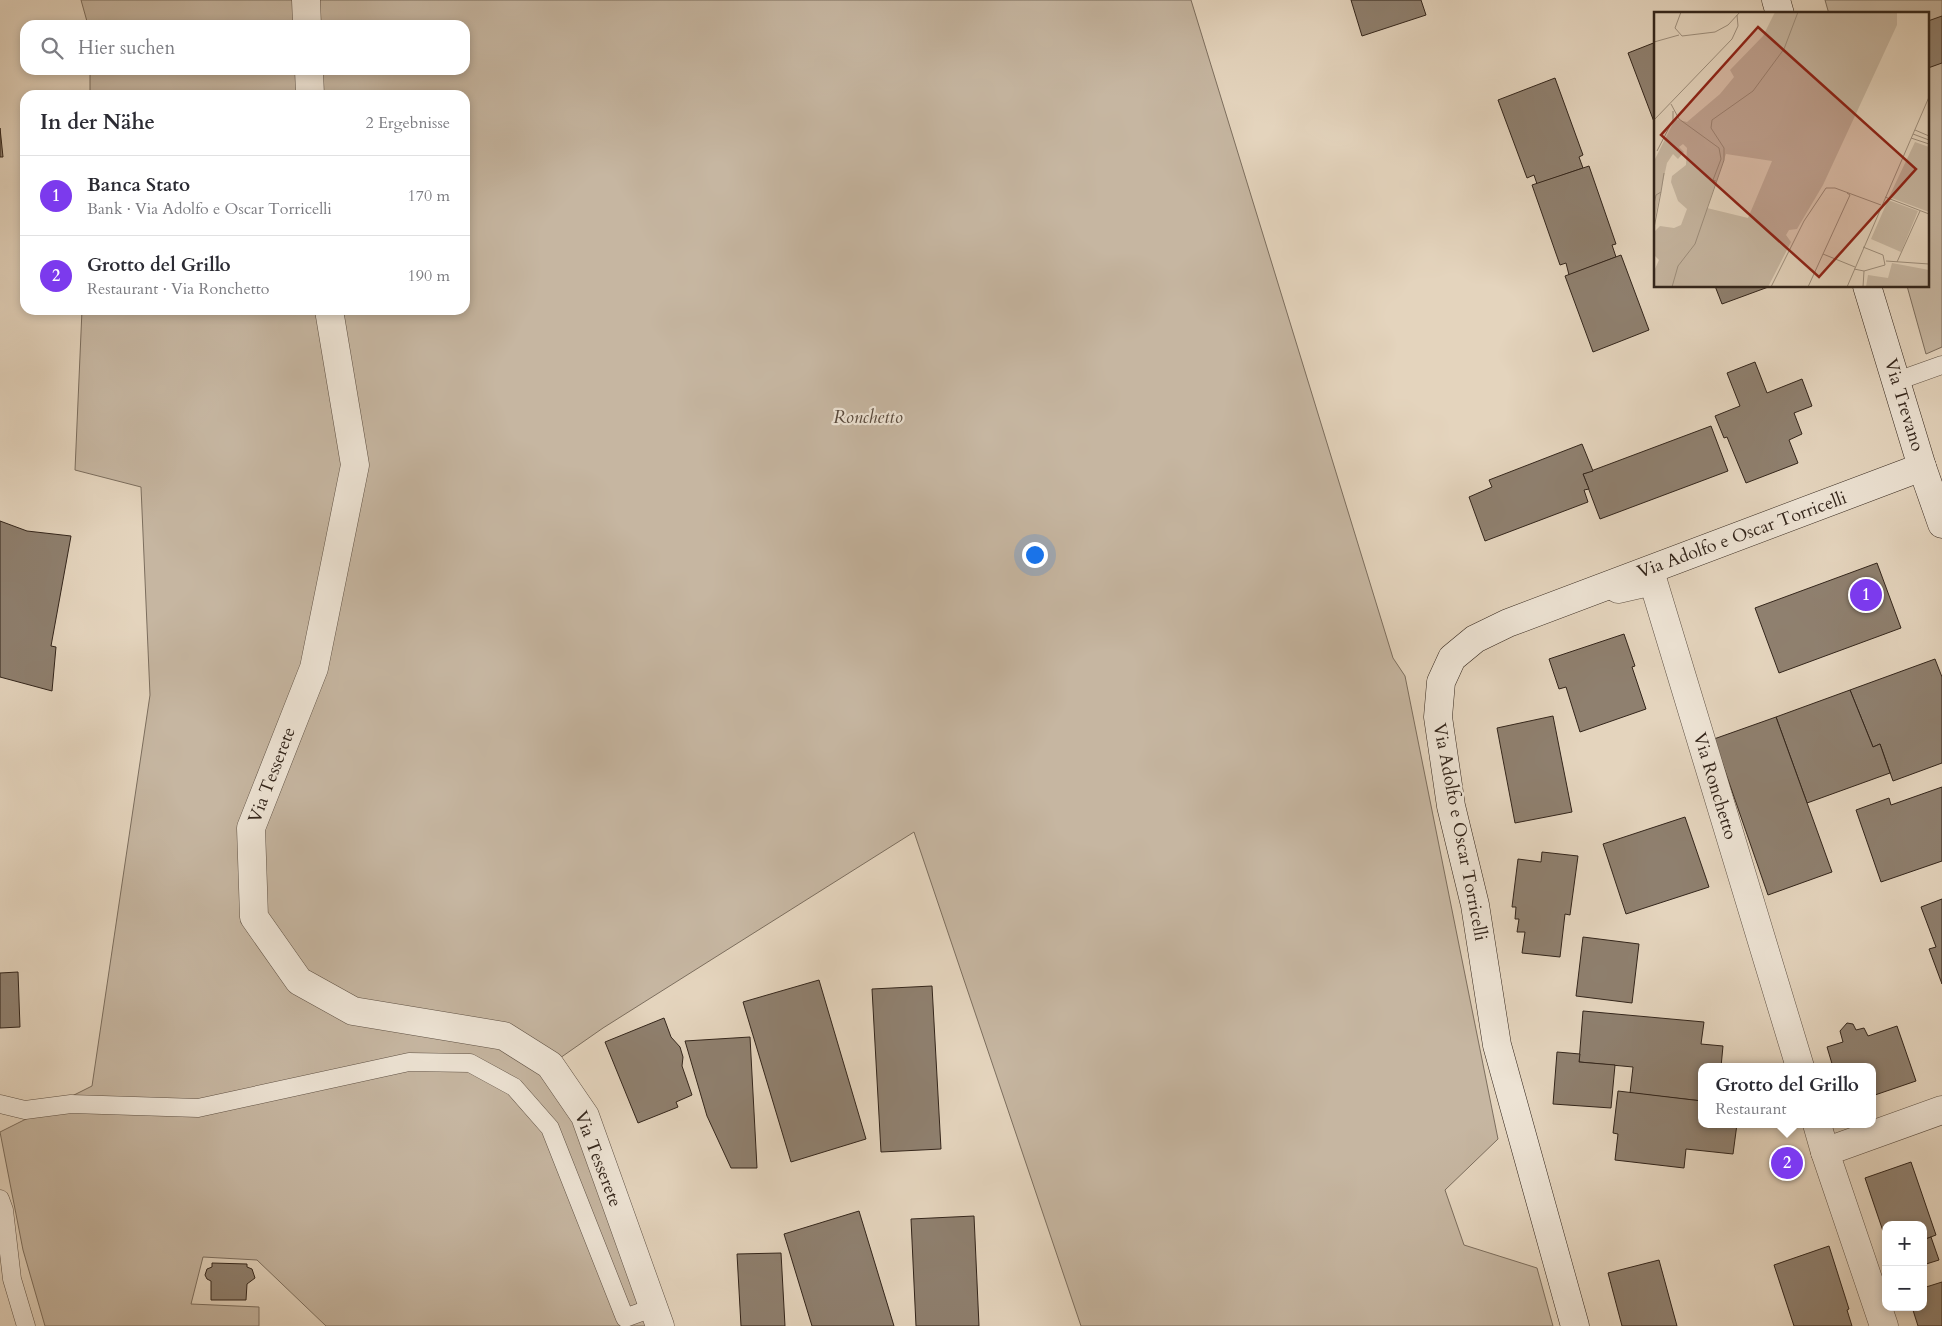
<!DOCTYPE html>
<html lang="de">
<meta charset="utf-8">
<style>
:root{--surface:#fff;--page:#f7f7f7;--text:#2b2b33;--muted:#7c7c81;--line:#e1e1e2;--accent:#7c3aed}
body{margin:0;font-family:Cardo,serif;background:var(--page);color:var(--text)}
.controls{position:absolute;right:15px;bottom:15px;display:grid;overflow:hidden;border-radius:10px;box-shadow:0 2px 8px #0003}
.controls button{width:45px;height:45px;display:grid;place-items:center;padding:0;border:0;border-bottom:1px solid var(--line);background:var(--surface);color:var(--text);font:25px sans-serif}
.you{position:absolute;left:1034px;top:554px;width:18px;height:18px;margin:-12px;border:4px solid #fff;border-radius:50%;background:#1a73e8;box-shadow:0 0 0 8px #1a73e833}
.badge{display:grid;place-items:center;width:32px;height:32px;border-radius:50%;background:var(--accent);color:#fff;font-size:16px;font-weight:700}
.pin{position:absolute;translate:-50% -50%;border:2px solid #fff;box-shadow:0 1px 5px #0006}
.popup{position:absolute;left:1698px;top:1063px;width:178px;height:65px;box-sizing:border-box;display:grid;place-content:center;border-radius:10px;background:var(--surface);filter:drop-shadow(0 1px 4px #0005);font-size:16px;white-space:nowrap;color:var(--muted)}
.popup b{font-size:19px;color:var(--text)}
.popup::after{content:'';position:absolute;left:50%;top:100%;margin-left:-10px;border:10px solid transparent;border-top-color:var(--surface)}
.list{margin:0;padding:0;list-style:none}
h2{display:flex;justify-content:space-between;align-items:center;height:65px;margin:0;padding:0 20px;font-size:21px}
h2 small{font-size:16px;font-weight:400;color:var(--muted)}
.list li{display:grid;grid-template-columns:32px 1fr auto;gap:15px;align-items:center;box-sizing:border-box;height:80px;padding:0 20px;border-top:1px solid var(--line)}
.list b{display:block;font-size:19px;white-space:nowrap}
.list p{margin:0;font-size:16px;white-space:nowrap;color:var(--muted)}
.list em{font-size:16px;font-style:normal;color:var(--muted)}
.icon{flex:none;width:28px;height:28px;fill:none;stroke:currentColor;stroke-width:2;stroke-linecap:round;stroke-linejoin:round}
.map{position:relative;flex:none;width:1942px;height:1326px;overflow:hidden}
.search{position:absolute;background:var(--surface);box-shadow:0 2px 8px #0003;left:20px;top:20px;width:450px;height:55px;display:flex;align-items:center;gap:12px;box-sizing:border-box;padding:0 18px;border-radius:15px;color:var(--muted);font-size:19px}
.panel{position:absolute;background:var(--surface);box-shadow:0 2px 8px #0003;left:20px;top:90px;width:450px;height:225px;border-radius:15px}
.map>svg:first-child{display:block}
.green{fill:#c6b6a1;stroke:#7c6e5e}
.building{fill:#8f806f;stroke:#33251b}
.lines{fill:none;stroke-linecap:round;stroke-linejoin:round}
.service-casing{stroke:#5f5144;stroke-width:19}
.minor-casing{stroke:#5f5144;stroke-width:29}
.tertiary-casing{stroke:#5f5144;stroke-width:29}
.secondary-casing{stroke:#33251b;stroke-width:29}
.service{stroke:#ede3d4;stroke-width:18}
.minor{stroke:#ede3d4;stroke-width:28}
.tertiary{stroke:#ede3d4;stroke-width:28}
.secondary{stroke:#ede3d4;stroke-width:28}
.labels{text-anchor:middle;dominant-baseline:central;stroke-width:4.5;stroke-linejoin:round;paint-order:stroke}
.street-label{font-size:18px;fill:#33251b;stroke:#ede3d4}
.park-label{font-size:18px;font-style:italic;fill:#58493c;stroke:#ede3d4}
.inset-road{fill:none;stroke:#9d8e7c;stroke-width:1}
.view{fill:#8f2418;fill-opacity:0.15;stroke:#8f2418;stroke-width:2.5}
.inset-edge{fill:none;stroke:#33251b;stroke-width:2.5}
</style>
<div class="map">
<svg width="1942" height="1326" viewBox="0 0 1942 1326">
<rect width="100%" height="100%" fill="#e4d4bd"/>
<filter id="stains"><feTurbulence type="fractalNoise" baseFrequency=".004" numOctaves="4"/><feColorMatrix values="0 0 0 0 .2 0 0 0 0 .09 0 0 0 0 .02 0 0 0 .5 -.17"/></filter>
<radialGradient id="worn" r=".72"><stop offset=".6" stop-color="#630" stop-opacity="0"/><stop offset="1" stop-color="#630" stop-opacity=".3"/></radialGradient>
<g class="green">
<polygon points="81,0 1191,0 1393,658 1405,676 1498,1139 1445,1190 1464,1245 1537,1268 1553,1326 1081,1326 914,832 603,1028 550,1065 660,1326 326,1326 257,1260 203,1257 191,1304 259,1307 259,1326 45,1326 23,1250 0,1132 92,1086 150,695 141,487 75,470 82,310 465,310 465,95 90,95 90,70 465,70 465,25 88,25"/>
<polygon points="1825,0 1942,0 1942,347 1926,354 1907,286 1928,286 1928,14 1829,14"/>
</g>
<g class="building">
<polygon points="1351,0 1421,0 1426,15 1362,36"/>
<polygon points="1942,16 1942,63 1928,68 1928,21"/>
<polygon points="1656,42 1656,127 1628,53"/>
<polygon points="1555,78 1583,155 1579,157 1583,168 1537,184 1534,175 1527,178 1498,100"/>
<polygon points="0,128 3,157 0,157"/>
<polygon points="1589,166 1616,244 1612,245 1616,257 1569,275 1566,263 1560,265 1532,185"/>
<polygon points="1621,255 1649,330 1593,352 1565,276"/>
<polygon points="1715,286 1771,286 1722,304"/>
<polygon points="1755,362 1767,393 1802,379 1812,406 1794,413 1802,434 1789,440 1798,463 1746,483 1727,437 1724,438 1715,416 1740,406 1727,373"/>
<polygon points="1711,426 1728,471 1600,519 1583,474"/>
<polygon points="1582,444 1593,471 1583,474 1589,489 1584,490 1588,502 1485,541 1469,497 1492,487 1489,480"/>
<polygon points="0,521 27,531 71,536 51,646 56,647 52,691 0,677"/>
<polygon points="1877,563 1901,628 1779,673 1755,608"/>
<polygon points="1624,634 1635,666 1632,667 1646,709 1580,732 1566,687 1559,689 1549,659"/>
<polygon points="1935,659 1942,677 1942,763 1893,781 1880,744 1873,747 1850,690"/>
<polygon points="1850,690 1873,747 1880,744 1890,773 1807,803 1776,717"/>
<polygon points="1553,716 1572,812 1515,823 1497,728"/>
<polygon points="1776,717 1832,872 1768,895 1714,739"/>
<polygon points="1942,787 1942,861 1881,882 1856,810 1889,798 1891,805"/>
<polygon points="1685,817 1709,887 1626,914 1603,844"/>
<polygon points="1542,852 1578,856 1570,915 1565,914 1560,957 1522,953 1525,932 1517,932 1519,919 1515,919 1516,907 1512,907 1518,859 1541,862"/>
<polygon points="1942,899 1942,984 1929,949 1936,947 1921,907"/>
<polygon points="1583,937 1639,944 1632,1003 1576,996"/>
<polygon points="18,972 20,1027 0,1028 0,973"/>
<polygon points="819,980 866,1139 791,1162 743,1002"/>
<polygon points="932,986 941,1149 881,1152 872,989"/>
<polygon points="1583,1011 1704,1022 1701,1044 1723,1046 1721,1067 1702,1067 1702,1101 1630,1093 1633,1067 1579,1062"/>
<polygon points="664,1018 671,1037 680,1047 683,1057 682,1066 692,1095 676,1102 678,1107 638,1123 605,1042"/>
<polygon points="1847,1023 1853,1024 1856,1030 1864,1028 1868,1036 1897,1026 1916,1081 1872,1096 1872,1067 1833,1067 1827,1047 1843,1042 1840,1031"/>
<polygon points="750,1037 757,1168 731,1168 707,1116 685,1041"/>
<polygon points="1557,1052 1580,1054 1579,1062 1615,1065 1611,1108 1553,1104"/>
<polygon points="1618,1091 1702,1101 1702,1124 1737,1124 1733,1154 1686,1149 1684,1168 1615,1160 1618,1134 1613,1133"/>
<polygon points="1911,1162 1936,1235 1923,1240 1923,1225 1886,1225 1886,1240 1865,1178"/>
<polygon points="859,1211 894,1326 812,1326 784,1234"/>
<polygon points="974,1216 979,1326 916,1326 911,1219"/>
<polygon points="1931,1237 1939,1260 1923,1265 1923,1240"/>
<polygon points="1829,1246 1849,1309 1847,1310 1852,1326 1794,1326 1774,1265"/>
<polygon points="781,1253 785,1326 741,1326 737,1254"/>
<polygon points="1659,1260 1677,1326 1622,1326 1608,1273"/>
<polygon points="212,1263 247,1264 247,1267 252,1269 255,1278 247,1284 246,1300 211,1300 211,1281 207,1279 205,1275 207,1269 212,1267"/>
<polygon points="1942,1282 1942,1326 1918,1326 1912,1307 1923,1307 1923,1288"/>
</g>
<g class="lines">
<defs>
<g id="service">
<polyline points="1897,381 1942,365"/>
<polyline points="0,1104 25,1110 71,1104 198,1108 409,1062 470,1063 514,1087 550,1128 625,1318 652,1308"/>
<polyline points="0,1199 4,1210 12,1279 26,1326"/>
</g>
<g id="minor">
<polyline points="1618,589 1653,581 1800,1067"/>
<polyline points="1817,1124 1825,1152"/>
<polyline points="1884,1326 1825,1152 1942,1110"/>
</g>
<g id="tertiary">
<polyline points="306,0 307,25"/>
<polyline points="309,70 310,95"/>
<polyline points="329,310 355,465 314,668 251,828 254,917 299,981 353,1011 504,1036 550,1065 585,1116 660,1326"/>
</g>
<g id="secondary">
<polyline points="1776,0 1780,14"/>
<polyline points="1867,286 1922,467 1942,524"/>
<polyline points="1575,1326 1497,1045 1475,905 1451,806 1438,717 1441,682 1452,658 1475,639 1508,623 1922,467"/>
</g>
</defs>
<use href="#service" class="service-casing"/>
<use href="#minor" class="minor-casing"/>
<use href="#tertiary" class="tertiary-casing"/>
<use href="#secondary" class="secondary-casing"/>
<use href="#service" class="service"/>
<use href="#minor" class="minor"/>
<use href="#tertiary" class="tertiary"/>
<use href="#secondary" class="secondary"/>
</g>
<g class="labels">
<g class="street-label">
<text transform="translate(1904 405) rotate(73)">Via Trevano</text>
<text transform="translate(1742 535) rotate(-20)">Via Adolfo e Oscar Torricelli</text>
<text transform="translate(272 775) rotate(-69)">Via Tesserete</text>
<text transform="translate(1715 786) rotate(73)">Via Ronchetto</text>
<text transform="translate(1460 832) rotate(79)">Via Adolfo e Oscar Torricelli</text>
<text transform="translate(598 1159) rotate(69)">Via Tesserete</text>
</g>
<g class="park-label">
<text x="868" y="417">Ronchetto</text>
</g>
</g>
<g transform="translate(1654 12)">
<rect width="275" height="275" fill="#e4d4bd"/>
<path d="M121,0H243V13L169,173L143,217L135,218L132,223L137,230L114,275H0V259L5,248L0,243V220L6,214L20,216L27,213L33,197L24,189L17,170L18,164L32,153L33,136L29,132L25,135L30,140L24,147L19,142L13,151L0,210V149L21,107L33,110L66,82L80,65L76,58L109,24ZM72,142L118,149L94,206L53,196ZM261,130L275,135V200L235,185ZM234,188L264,199L247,240L217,227ZM238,251L275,258V275H212L214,263L234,266Z" fill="#c6b6a1" fill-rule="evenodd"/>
<path class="inset-road" d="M27,0L21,16L28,24L61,20L74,13L86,0M0,30L25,23M17,92L25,107L65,136L67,147L59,168L62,169M0,108L78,27L84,14L83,3M261,118L275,124M259,122L275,128M257,126L275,132M3,139L19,108V99M7,180L10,161M231,185L275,202M0,192L2,183L7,180L0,216M169,242L196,183L193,181M232,249L275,252M243,250L266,199M200,257L210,259L231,253L229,243L209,235M18,275L24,254L41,232L70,148V136L57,116L58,108L99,79L130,37L144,0M117,275L150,209L172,176H181L227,193M154,275L169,242L201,255M193,275L275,85M209,275L210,259"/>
<path class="view" d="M104,15L262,157L165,265L7,123Z"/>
<rect width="275" height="275" class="inset-edge"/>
</g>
<rect width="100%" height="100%" filter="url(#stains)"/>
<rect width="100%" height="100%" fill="url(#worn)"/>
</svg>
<div class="controls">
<button>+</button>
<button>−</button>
</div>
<div class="you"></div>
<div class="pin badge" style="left:1866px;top:595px">1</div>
<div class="pin badge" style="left:1787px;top:1163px">2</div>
<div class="popup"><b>Grotto del Grillo</b>Restaurant</div>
<div class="search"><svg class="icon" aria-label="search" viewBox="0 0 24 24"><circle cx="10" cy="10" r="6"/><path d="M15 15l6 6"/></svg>Hier suchen</div>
<section class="panel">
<h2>In der Nähe<small>2 Ergebnisse</small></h2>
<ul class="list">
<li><span class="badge">1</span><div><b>Banca Stato</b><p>Bank · Via Adolfo e Oscar Torricelli</p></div><em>170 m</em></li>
<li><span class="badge">2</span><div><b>Grotto del Grillo</b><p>Restaurant · Via Ronchetto</p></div><em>190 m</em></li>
</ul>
</section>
</div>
